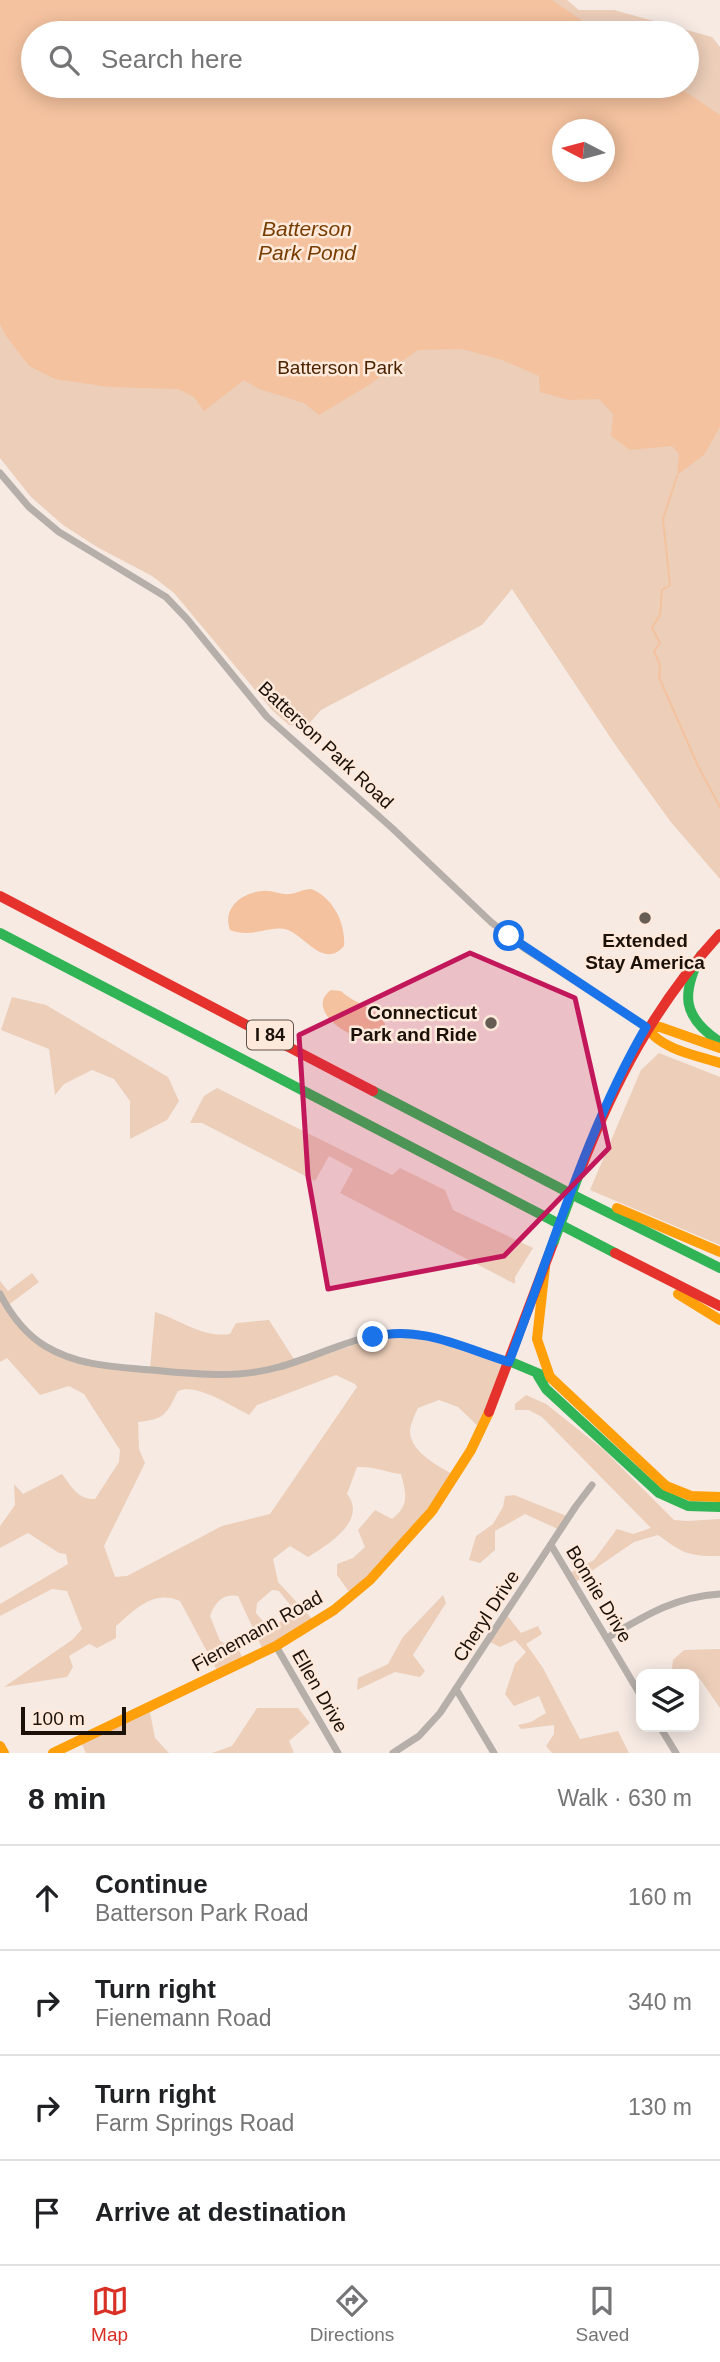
<!DOCTYPE html>
<meta charset="utf-8">
<style>
:root{--surface:#fff;--page:#f2f2f2;--text:#202124;--muted:#757577;--line:#e0e0e0;--accent:#d93025}
body{margin:0;font-family:Arial,sans-serif;background:var(--page);color:var(--text)}
.controls{position:absolute;right:21px;bottom:21px;display:grid;overflow:hidden;border-radius:14px;box-shadow:0 4px 18px #0003}
.controls button{width:63px;height:63px;display:grid;place-items:center;padding:0;border:0;border-bottom:2px solid var(--line);background:var(--surface);color:var(--text);font:35px sans-serif}
.compass{position:absolute;left:552px;top:119px;width:63px;height:63px;border-radius:50%;background:var(--surface);box-shadow:0 4px 18px #0003;rotate:276deg}
.scale{position:absolute;left:21px;bottom:18px;width:105px;box-sizing:border-box;padding-left:7px;border:4px solid #1c1109;border-top:0;font-size:19px;line-height:24px;white-space:nowrap;color:#1c1109;-webkit-text-stroke:5px #fee9db;paint-order:stroke}
.stop{position:absolute;width:21px;height:21px;margin:-16px;border:5px solid #1a73e8;border-radius:50%;background:#fff}
.stop.end{background:#1a73e8;border-color:#fff;box-shadow:0 2px 7px #0008}
.list{margin:0;padding:0;list-style:none}
h2{display:flex;justify-content:space-between;align-items:center;height:91px;margin:0;padding:0 28px;font-size:30px}
h2 small{font-size:23px;font-weight:400;color:var(--muted)}
.list li{display:grid;grid-template-columns:46px 1fr auto;gap:21px;align-items:center;box-sizing:border-box;height:105px;padding:0 28px;border-top:2px solid var(--line)}
.list b{display:block;font-size:26px;white-space:nowrap}
.list p{margin:0;font-size:23px;white-space:nowrap;color:var(--muted)}
.list em{font-size:23px;font-style:normal;color:var(--muted)}
.icon{flex:none;width:38px;height:38px;fill:none;stroke:currentColor;stroke-width:2;stroke-linecap:round;stroke-linejoin:round}
.map{position:relative;flex:none;width:720px;height:1753px;overflow:hidden}
.search{position:absolute;background:var(--surface);box-shadow:0 4px 18px #0003;left:21px;right:21px;top:21px;height:77px;display:flex;align-items:center;gap:18px;box-sizing:border-box;padding:0 24px;border-radius:38px;color:var(--muted);font-size:26px}
.sheet{height:511px;background:var(--surface)}
nav{display:flex;justify-content:space-around;align-items:center;box-sizing:border-box;height:98px;border-top:2px solid var(--line);background:var(--surface);font-size:19px;color:var(--muted)}
nav a{display:grid;justify-items:center;gap:4px}
nav .on{color:var(--accent)}
.map>svg:first-child{display:block}
.green{fill:#ecceb9;fill-rule:evenodd}
.water{fill:#f4c29f;fill-rule:evenodd}
.lines{fill:none;stroke-linecap:round;stroke-linejoin:round}
.stream{stroke:#f4c29f;stroke-width:2}
.street{stroke:#b5aea9;stroke-width:7}
.fast{stroke:#30b455;stroke-width:10}
.slow{stroke:#ff9f0a;stroke-width:10}
.jam{stroke:#e5322d;stroke-width:10}
.fast-bridge{stroke:#30b455;stroke-width:10}
.route{stroke:#1a73e8;stroke-width:9}
.marked{fill:#c2185b;fill-opacity:0.2;stroke:#c2185b;stroke-width:5;stroke-linejoin:round}
.poi-dot{fill:#685d55;stroke:#fee9db;stroke-width:2.5}
.labels{text-anchor:middle;dominant-baseline:central;stroke-width:5;stroke-linejoin:round;paint-order:stroke}
.shield{fill:#fee9db;stroke:#605248;stroke-width:2}
.shield-label{font-size:18px;font-weight:bold;fill:#1c1109}
.park-label{font-size:19px;fill:#4c2400;stroke:#fee9db}
.street-label{font-size:19px;fill:#1c1109;stroke:#fee9db}
.poi-label{font-size:19px;font-weight:bold;fill:#1c1109;stroke:#fee9db}
.water-label{font-size:21px;font-style:italic;fill:#773c00;stroke:#fee9db}
</style>
<div class="map">
<svg width="720" height="1753" viewBox="0 0 720 1753">
<rect width="100%" height="100%" fill="#f6eae3"/>
<g class="green">
<path d="M0,0H567L579,10H614L712,37L720,47V879L670,821L616,746L512,589L482,625L321,710L306,727L289,725L272,710L174,593L152,576L97,547L63,525L31,497L0,458ZM33,33H687V86H33ZM562,130H604V172H562Z"/>
<polygon points="12,997 46,1005 168,1077 179,1101 167,1120 130,1139 130,1101 114,1079 92,1070 64,1084 55,1095 49,1049 1,1030"/>
<polygon points="659,1053 720,1077 720,1245 590,1190 641,1070"/>
<polygon points="217,1088 392,1175 400,1168 445,1190 453,1210 533,1248 515,1277 515,1284 340,1193 353,1169 329,1156 315,1181 202,1123 190,1123 204,1096"/>
<path d="M32,1273L39,1282L7,1306L19,1324L66,1357L150,1369L155,1312C181,1320 202,1338 230,1334L236,1323L269,1320L297,1364L378,1337L415,1335L509,1361L482,1430L458,1407L439,1400L418,1408C415,1414 411,1423 410,1430C409,1452 441,1468 458,1477L352,1596L337,1575V1564L353,1558L365,1547L358,1530L375,1510L392,1519C410,1505 406,1494 401,1474C385,1472 373,1466 357,1467L347,1494C368,1520 328,1545 308,1557L290,1546L273,1559L278,1582L315,1622L264,1652L238,1596C222,1593 215,1603 210,1616L220,1641L227,1645L232,1642L236,1643L244,1662L219,1674L180,1601C154,1589 134,1610 116,1626V1638L97,1648L89,1644L69,1656L73,1667L67,1677L4,1687L72,1640L82,1629L67,1591L52,1589L0,1616V1604L68,1564L66,1554L59,1553L28,1533L0,1548V1526L15,1505L14,1484L23,1494L62,1474C71,1486 78,1500 95,1499L119,1462L120,1450L84,1394L69,1386L40,1395L7,1358L0,1362V1281L8,1291ZM336,1375L355,1384L357,1387L270,1514L222,1526L127,1576L115,1577L104,1546L145,1463L139,1449L138,1422C165,1419 166,1415 178,1391C197,1383 231,1406 249,1415L257,1405ZM272,1590L279,1591L291,1606L290,1616L274,1626H267L256,1613L257,1603Z"/>
<path d="M526,1395L546,1404L604,1450L674,1520L687,1521L720,1519V1556C688,1556 684,1554 658,1535L634,1542L574,1583L568,1574L594,1560L617,1529L633,1534L651,1528L542,1417L529,1410H515V1404Z"/>
<polygon points="514,1495 569,1517 560,1530 525,1514 495,1531 495,1550 480,1563 469,1560 476,1536 493,1524 503,1507 505,1496"/>
<polygon points="443,1595 446,1603 413,1655 425,1671 420,1677 395,1672 357,1690 358,1678 388,1664 403,1637"/>
<polygon points="506,1614 521,1633 538,1626 542,1634 526,1644 543,1668 580,1739 618,1731 629,1753 552,1753 546,1746 554,1734 554,1725 521,1729 518,1725 531,1722 546,1713 539,1696 514,1706 505,1694 515,1664 526,1652 515,1640 500,1647 488,1641"/>
<polygon points="720,1649 720,1708 700,1679 694,1676 694,1674 672,1669 673,1660 684,1650"/>
<polygon points="149,1707 155,1738 169,1753 86,1753 80,1740"/>
<polygon points="257,1708 298,1708 310,1723 289,1741 294,1753 212,1753 232,1746"/>
</g>
<g class="water">
<path d="M0,0H552L600,33H33V86H677L720,115V427L704,455L677,475L679,454L672,446L630,450L611,436L613,414L599,399L569,400L540,392L539,376L502,360L462,349L418,350L369,385L319,415L304,403L259,389L244,380L204,411L194,397L178,389L109,387L55,379L29,366L6,336L0,324ZM562,130H604V172H562Z"/>
<path d="M311,889C333,897 346,924 344,946C324,969 306,937 288,930C270,924 253,939 230,930C222,908 242,892 263,891C272,890 280,895 290,894C298,893 303,889 311,889Z"/>
<path d="M331,990L341,991C354,1004 374,1006 385,1024L383,1035C360,1050 301,1011 331,990Z"/>
</g>
<g class="lines">
<polyline class="stream" points="677,476 663,519 670,585 662,590 660,615 652,628 660,643 654,651 660,665 659,677 698,766 720,807"/>
<g class="street">
<polyline points="0,473 29,507 59,532 166,597 187,619 267,717 392,828 491,922 524,948 646,1027"/>
<path d="M0,1294C11,1315 24,1333 45,1346C78,1366 115,1367 152,1370C195,1374 237,1379 279,1367C316,1357 359,1334 396,1333C434,1331 473,1352 509,1361"/>
<polyline points="551,1545 641,1696"/>
<path d="M607,1638C646,1615 674,1597 720,1594"/>
<polyline points="276,1646 338,1753"/>
<polyline points="456,1689 494,1753"/>
<polyline points="660,1727 676,1753"/>
<polyline points="393,1753 419,1736 440,1713 576,1506 592,1485"/>
</g>
<g class="fast">
<polyline points="0,933 615,1253"/>
<path d="M701,955C681,994 682,1017 720,1042"/>
<polyline points="373,1091 579,1198 720,1268"/>
<polyline points="509,1361 547,1377"/>
<polyline points="538,1376 546,1389 659,1493 688,1506 720,1507"/>
</g>
<g class="slow">
<path d="M720,1048L660,1027H646C662,1050 695,1055 720,1063"/>
<polyline points="617,1208 720,1252"/>
<polyline points="545,1267 537,1339 550,1377 666,1486 691,1496 720,1497"/>
<polyline points="678,1294 720,1320"/>
<polyline points="0,1746 4,1753"/>
<polyline points="53,1753 276,1646 334,1610 370,1580 432,1511 471,1450 489,1412"/>
</g>
<g class="jam">
<polyline points="0,896 373,1091"/>
<path d="M579,1174C614,1083 654,1006 720,934"/>
<polyline points="615,1253 720,1306"/>
<polyline points="489,1412 554,1241"/>
</g>
<polyline class="fast-bridge" points="554,1241 579,1174"/>
</g>
<g class="lines">
<path class="route" d="M373,1337C419,1324 466,1349 509,1362C552,1250 586,1130 646,1027L509,936"/>
</g>
<path class="marked" d="M470,953L575,998L609,1148L504,1256L328,1289L308,1176L299,1035Z"/>
<g class="poi-dot">
<circle cx="645" cy="918" r="7"/>
<circle cx="491" cy="1023" r="7"/>
</g>
<g class="labels">
<rect class="shield" x="247" y="1020.5" width="46" height="29" rx="5"/>
<g class="shield-label">
<text x="270" y="1035">I 84</text>
</g>
<g class="park-label">
<text x="340" y="367">Batterson Park</text>
</g>
<g class="street-label">
<text transform="translate(326 745) rotate(43)">Batterson Park Road</text>
<text transform="translate(599 1594) rotate(59)">Bonnie Drive</text>
<text transform="translate(486 1616) rotate(-57)">Cheryl Drive</text>
<text transform="translate(257 1631) rotate(-29)">Fienemann Road</text>
<text transform="translate(320 1691) rotate(60)">Ellen Drive</text>
</g>
<g class="poi-label">
<text x="645" y="940">Extended<tspan x="645" dy="22">Stay America</tspan></text>
<text x="477" y="1012" text-anchor="end">Connecticut<tspan x="477" dy="22">Park and Ride</tspan></text>
</g>
<g class="water-label">
<text x="307" y="228">Batterson<tspan x="307" dy="24">Park Pond</tspan></text>
</g>
</g>
</svg>
<div class="controls">
<button><svg class="icon" aria-label="layers" viewBox="0 0 24 24"><path d="M12 4l9 5-9 5-9-5zM3 14l9 5 9-5"/></svg></button>
</div>
<svg class="compass" viewBox="-18 -18 36 36"><path d="M0-13l5 13h-10z" fill="#e53935"/><path d="M0 13l5-13h-10z" fill="#757577"/></svg>
<div class="scale">100 m</div>
<div class="stop" style="left:509px;top:936px"></div>
<div class="stop end" style="left:373px;top:1337px"></div>
<div class="search"><svg class="icon" aria-label="search" viewBox="0 0 24 24"><circle cx="10" cy="10" r="6"/><path d="M15 15l6 6"/></svg>Search here</div>
</div>
<section class="sheet">
<h2>8 min<small>Walk · 630 m</small></h2>
<ul class="list">
<li><svg class="icon" aria-label="ahead" viewBox="0 0 24 24"><path d="M12 20V5M6 11l6-6 6 6"/></svg><div><b>Continue</b><p>Batterson Park Road</p></div><em>160 m</em></li>
<li><svg class="icon" aria-label="right" viewBox="0 0 24 24"><path d="M7 20v-9h11M14 6l5 5-5 5"/></svg><div><b>Turn right</b><p>Fienemann Road</p></div><em>340 m</em></li>
<li><svg class="icon" aria-label="right" viewBox="0 0 24 24"><path d="M7 20v-9h11M14 6l5 5-5 5"/></svg><div><b>Turn right</b><p>Farm Springs Road</p></div><em>130 m</em></li>
<li><svg class="icon" aria-label="arrive" viewBox="0 0 24 24"><path d="M6 21V4h12l-3 4 3 4H6"/></svg><div><b>Arrive at destination</b></div></li>
</ul>
</section>
<nav>
<a class="on"><svg class="icon" aria-label="map" viewBox="0 0 24 24"><path d="M3 6l6-2 6 2 6-2v14l-6 2-6-2-6 2zM9 4v14M15 6v14"/></svg>Map</a>
<a><svg class="icon" aria-label="directions" viewBox="0 0 24 24"><path d="M12 3l9 9-9 9-9-9zM9 14v-3h6M13 9l2 2-2 2"/></svg>Directions</a>
<a><svg class="icon" aria-label="saved" viewBox="0 0 24 24"><path d="M7 4h10v16l-5-4-5 4z"/></svg>Saved</a>
</nav>
